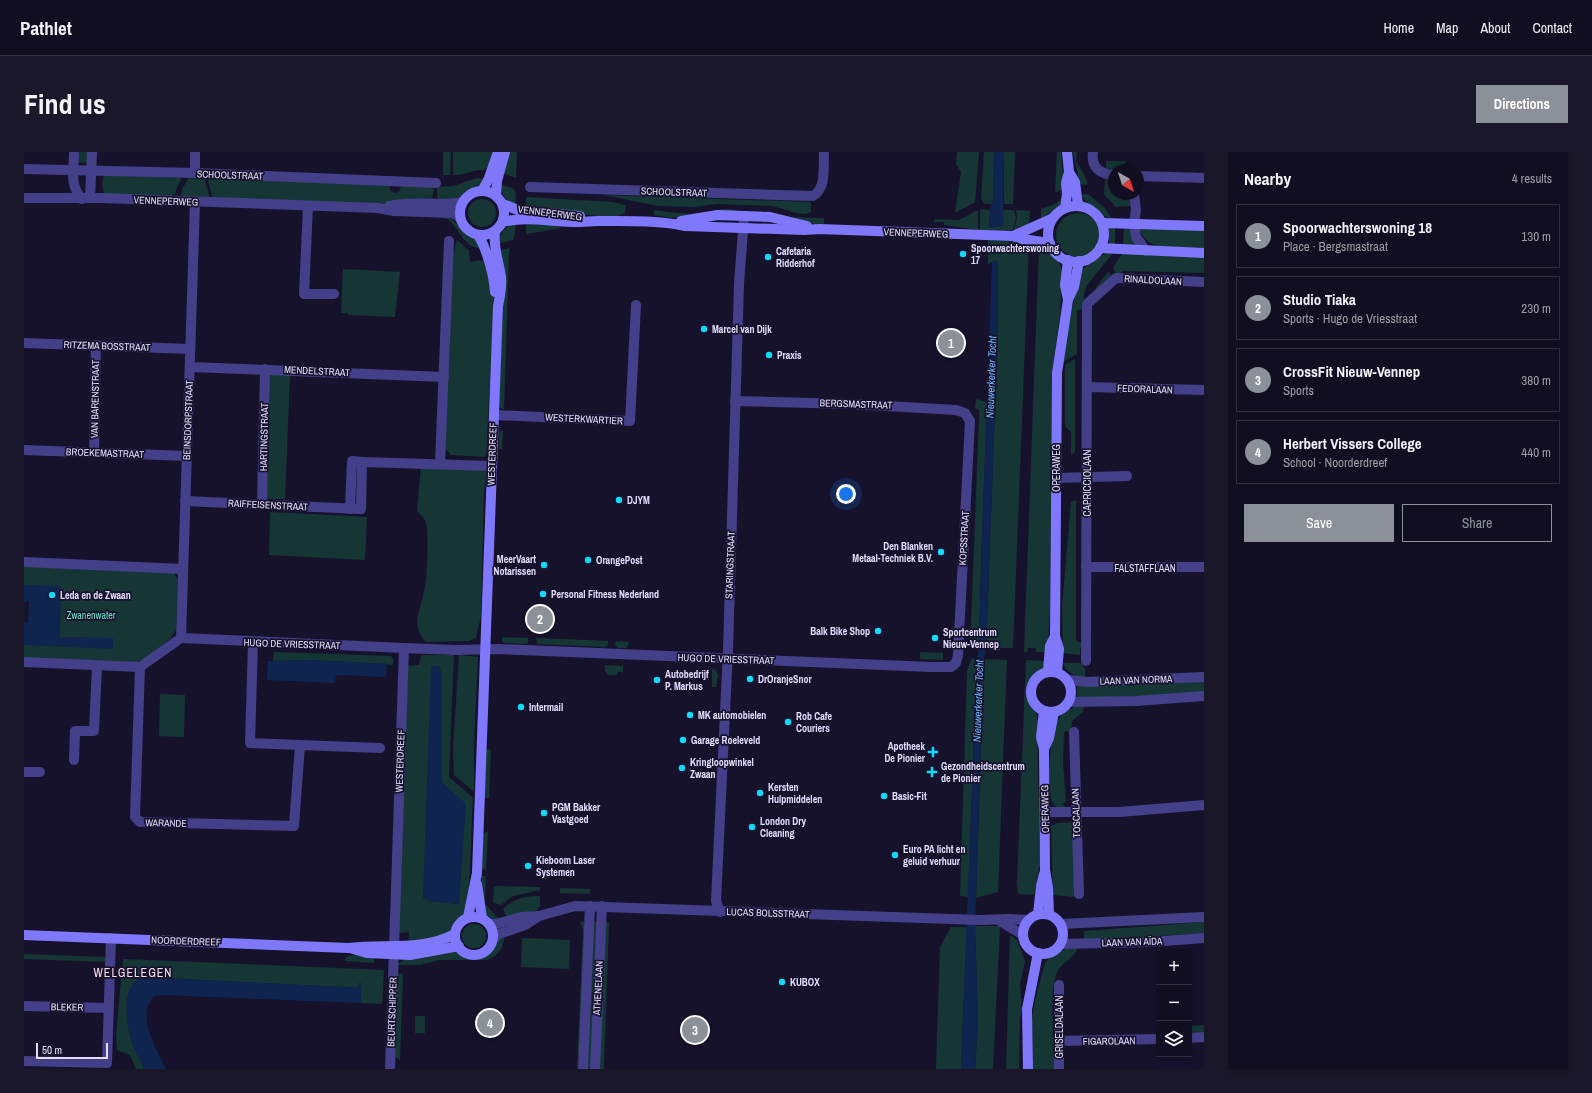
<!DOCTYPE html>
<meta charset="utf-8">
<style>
:root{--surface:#110e21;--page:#1a172a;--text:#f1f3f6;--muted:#9c9ca5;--line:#302e3f;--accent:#8c9099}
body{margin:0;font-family:"Archivo Narrow",sans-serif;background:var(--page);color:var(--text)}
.controls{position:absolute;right:12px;bottom:12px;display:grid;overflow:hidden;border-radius:0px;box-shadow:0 2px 6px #0003}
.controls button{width:36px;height:36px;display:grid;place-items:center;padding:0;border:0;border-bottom:1px solid var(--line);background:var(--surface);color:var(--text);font:20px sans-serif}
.compass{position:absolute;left:1084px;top:12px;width:36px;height:36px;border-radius:50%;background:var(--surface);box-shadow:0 2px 6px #0003;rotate:141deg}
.scale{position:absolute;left:12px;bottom:10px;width:72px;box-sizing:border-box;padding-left:4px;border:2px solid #e3defe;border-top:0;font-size:11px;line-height:14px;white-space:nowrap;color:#e3defe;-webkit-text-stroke:3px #17122c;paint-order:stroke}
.you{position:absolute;left:822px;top:342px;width:14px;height:14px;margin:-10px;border:3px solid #fff;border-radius:50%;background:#1a73e8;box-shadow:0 0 0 6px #1a73e833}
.badge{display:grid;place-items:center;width:26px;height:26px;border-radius:50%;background:var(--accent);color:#fff;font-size:13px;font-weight:700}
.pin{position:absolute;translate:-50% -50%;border:2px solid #fff;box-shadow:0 1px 4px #0006}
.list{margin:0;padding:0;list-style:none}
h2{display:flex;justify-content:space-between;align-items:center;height:52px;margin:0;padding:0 16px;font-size:17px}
h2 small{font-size:13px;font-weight:400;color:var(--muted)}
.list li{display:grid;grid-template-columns:26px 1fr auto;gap:12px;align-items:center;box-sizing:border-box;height:64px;margin:0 8px 8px;padding:0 8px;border:1px solid var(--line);border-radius:0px}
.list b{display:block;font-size:15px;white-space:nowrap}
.list p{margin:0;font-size:13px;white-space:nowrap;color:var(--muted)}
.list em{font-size:13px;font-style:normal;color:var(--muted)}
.actions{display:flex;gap:8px;padding:12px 16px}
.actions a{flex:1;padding:9px 0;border:1px solid var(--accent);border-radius:0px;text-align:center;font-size:14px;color:var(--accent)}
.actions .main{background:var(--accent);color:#fff}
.icon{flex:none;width:22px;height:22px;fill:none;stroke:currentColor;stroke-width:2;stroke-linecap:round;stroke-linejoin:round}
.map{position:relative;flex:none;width:1180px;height:917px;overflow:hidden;border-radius:0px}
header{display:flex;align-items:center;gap:24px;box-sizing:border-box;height:56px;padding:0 20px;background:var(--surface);border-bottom:1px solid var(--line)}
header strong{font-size:19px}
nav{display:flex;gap:22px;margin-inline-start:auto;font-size:14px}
.intro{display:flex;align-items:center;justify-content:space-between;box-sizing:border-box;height:96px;padding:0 24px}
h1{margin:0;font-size:28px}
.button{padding:10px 18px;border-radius:0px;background:var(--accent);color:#fff;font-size:14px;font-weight:700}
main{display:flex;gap:24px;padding:0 24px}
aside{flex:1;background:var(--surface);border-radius:0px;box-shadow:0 2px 6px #0003}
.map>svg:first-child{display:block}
.green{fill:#153635;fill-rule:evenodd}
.water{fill:#0f244e}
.pier{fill:#17122c}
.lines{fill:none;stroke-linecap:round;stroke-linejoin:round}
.stream{stroke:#0f244e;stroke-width:3}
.street{stroke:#443f89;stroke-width:10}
.secondary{stroke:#7f78fb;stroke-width:10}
.poi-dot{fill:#10daf8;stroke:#17122c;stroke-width:1.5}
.labels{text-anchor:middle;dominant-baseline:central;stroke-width:3.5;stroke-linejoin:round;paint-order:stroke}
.street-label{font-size:10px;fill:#e3defe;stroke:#17122c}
.poi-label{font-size:10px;font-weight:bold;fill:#e3defe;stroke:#17122c;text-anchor:start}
.park-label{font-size:10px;fill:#6adec4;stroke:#17122c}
.water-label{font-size:11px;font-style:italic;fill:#6fb6fb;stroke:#17122c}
.quarter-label{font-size:12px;letter-spacing:1px;fill:#fee0f2;stroke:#17122c}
</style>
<header>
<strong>Pathlet</strong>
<nav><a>Home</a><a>Map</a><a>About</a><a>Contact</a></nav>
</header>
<div class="intro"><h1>Find us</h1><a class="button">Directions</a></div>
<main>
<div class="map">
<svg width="1180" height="917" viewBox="0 0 1180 917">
<rect width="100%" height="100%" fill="#17122c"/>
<g class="green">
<polygon points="56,0 63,0 63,4 66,4 65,11 52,10 53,2 55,2"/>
<polygon points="419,0 427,0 426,23 419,23"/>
<path d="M429,0H471L465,17L461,16L460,18C448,17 440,24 429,23Z"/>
<polygon points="483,0 493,0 492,26 479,21"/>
<polygon points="933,0 955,0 951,50 931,61 937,20 932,12"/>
<polygon points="960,0 970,0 969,47 968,52 960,52 957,47"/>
<polygon points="980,0 991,0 989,52 980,52"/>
<polygon points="1033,0 1037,0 1040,36 1031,41"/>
<polygon points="1049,0 1053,0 1052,9 1063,28 1063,33 1056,32"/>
<polygon points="1082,9 1101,9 1101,18 1082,17"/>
<path d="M80,23L157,26C156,32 152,35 151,42H149L148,44L80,42L78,32Z"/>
<path d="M165,26L181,27C181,34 185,38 185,45L157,44L158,37Z"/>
<polygon points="453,26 461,27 455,34 445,38 437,45 414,48 414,46 413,46 413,35 429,34"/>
<path d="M184,27L366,33V38L370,41L375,40L377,34L410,35L408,48L354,52L188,46C188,38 184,34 184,27Z"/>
<polygon points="1081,27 1090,27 1090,42 1107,42 1107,54 1092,55 1080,42"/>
<path d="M476,32L490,37L492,41L491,54C482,48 478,44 476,32Z"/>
<path d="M1064,42L1081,56L1089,68C1081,66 1061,50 1057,43Z"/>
<polygon points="580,43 787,50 787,60 781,62 772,61 749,54 693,52 670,55 634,54"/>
<polygon points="502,45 588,50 602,53 601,61 593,64 574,64 502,56"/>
<polygon points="1039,45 1035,56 1017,66 1017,57 1031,52"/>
<circle cx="458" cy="61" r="14"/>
<polygon points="956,57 966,58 965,76 980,58 990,58 992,66 989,78 956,78"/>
<path d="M630,58C645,60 661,63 676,61C688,60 702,54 713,59C685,63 657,70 630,63Z"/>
<polygon points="954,58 954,78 920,73 920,70 910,70 910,67 935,68"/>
<polygon points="992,58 1006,59 1005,73 990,78 993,66"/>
<polygon points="743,59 766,65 800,66 800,73 785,72 742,63"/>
<circle cx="1054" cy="83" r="22"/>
<path d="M413,65H426L441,81L450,86L457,96C440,98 434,73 423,67C420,66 416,66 413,65Z"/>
<polygon points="502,70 522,71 538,76 503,82 502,79"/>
<path d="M492,71L491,80L489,88L473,92C476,82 480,74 492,71Z"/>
<rect x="1085" y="75" width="6" height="17"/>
<polygon points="1100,75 1106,75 1113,94 1099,92"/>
<path d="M1115,75L1180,78V97L1135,94C1124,91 1118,87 1115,75Z"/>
<polygon points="433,88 445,99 446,110 472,106 462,305 427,303 421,296 428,108"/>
<polygon points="964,88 990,89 1005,91 989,496 977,496 975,499 962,497 974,177 974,111 972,108 964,112"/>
<polygon points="1015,93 1025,98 1035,111 1038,118 1036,162 1028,222 1026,459 1023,500 1012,500 1012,496 1004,496 1003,500 1000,500"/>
<polygon points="486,96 485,101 480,258 475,255 479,147 477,98"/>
<polygon points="1099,100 1180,104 1180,115 1173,115 1180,115 1180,121 1098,119 1096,124 1094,124 1089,116"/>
<polygon points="1082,101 1089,101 1063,133 1060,141 1060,157 1053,158 1053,202 1039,210 1045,169 1058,117"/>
<polygon points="319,117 376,120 371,165 324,163 324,161 317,161"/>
<polygon points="1084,120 1087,123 1072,138 1072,135"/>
<polygon points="1051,207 1051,300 1047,303 1047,280 1041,274 1041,213"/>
<polygon points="245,222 266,223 261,347 239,347"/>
<polygon points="952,247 963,250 957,413 955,496 946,496 955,265 955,258 951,256"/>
<polygon points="479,278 478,297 475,297 475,280"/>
<path d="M397,314L463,318L460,339L457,464L452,486L445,489L402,490C385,472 398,455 401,435C403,423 405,382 402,371C401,366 396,362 393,359Z"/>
<polygon points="1052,348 1052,489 1058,491 1059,495 1056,496 1056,503 1039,501 1038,454 1047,350"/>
<polygon points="246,360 343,365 341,408 245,403"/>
<polygon points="0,414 149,420 154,428 152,478 146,487 121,506 113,510 0,506"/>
<polygon points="478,485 504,486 504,491 502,492 482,491 478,490"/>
<polygon points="512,486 584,489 584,493 581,495 513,492"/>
<polygon points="592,489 605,490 604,494 602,496 594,496 591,493"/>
<polygon points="250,500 367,504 370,509 368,514 363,512 287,508 249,509"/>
<polygon points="896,500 919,501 919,508 896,507"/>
<path d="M397,503H430L425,625L449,646L444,757L440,764L428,774L425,780L418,785L384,793L385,780L374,781L384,514L395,513ZM415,514L418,524V630L435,752L407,749L406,751L405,750Z"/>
<polygon points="435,503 454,505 450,590 450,640 430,623 429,596"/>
<polygon points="953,506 944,745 936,744 943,519 947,507"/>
<polygon points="960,507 983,508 974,740 952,746"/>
<path d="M1002,508L1022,509C1021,522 1003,523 1003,540C1002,553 1018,560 1013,574L1016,712L1010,743L994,742L993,730Z"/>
<path d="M1039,511H1057L1061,517V525C1049,524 1044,522 1039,511Z"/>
<polygon points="581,513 599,514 599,520 594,520 593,523 584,523 581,519"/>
<polygon points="688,517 692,518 694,523 692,535 688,535"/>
<polygon points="1180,529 1180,540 1116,546 1053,546 1053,533"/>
<polygon points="136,542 161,543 160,585 135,584"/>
<path d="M1061,552L1059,560L1048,569L1047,579L1040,580L1039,610L1042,649L1039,652L1042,656C1037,656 1033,657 1030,653C1022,644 1026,581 1032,570C1038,560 1050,554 1061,552Z"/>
<polygon points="465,597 467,599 465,646 460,646 462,598"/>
<polygon points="1049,670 1051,745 1029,743 1027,674 1033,671"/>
<polygon points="464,679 462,718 458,717 459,682"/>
<polygon points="457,724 462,724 461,752 476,768 467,767 462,763"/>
<polygon points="470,734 516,735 516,738 489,744 477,753 469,751"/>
<polygon points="536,736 566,737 566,742 536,741"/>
<path d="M516,744V754L512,759L486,765V763L482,764L479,757C490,746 502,744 516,744Z"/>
<polygon points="562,769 554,916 553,917 559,778 556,770"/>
<polygon points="568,769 574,769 568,917 562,917"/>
<polygon points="579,770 585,770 580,917 574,917"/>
<polygon points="1180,770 1180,781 1060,789 1060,779"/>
<circle cx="450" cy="784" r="12"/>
<polygon points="951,774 976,774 969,917 951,917 954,869"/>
<polygon points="927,775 943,775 937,917 912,917 916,795"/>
<polygon points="986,783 993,788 1001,809 996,832 998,859 996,866 995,917 982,917"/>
<path d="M480,784C480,796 474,804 463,808H415L396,813H373L384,805L429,799L443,806L453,808L466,801L475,787Z"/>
<polygon points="498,786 546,788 545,817 497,815"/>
<path d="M1054,794C1052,806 1037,810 1033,820C1024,842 1031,892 1031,917H1009L1008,869L1010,852L1020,814C1025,802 1042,796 1054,794Z"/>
<polygon points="0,802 83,805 83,810 0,807"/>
<polygon points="332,802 350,804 350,811 321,809 322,805"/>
<path d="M99,807L360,818L358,852L337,851V836L119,825L114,827C113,840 105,874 107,886C109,897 117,905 120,917H112L106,903L93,898L92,883Z"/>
<polygon points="374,821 379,822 376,908 370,904"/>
<rect x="391" y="864" width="10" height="17"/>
<polygon points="1180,873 1180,880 1165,881 1165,874"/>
</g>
<g class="water">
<polygon points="970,0 980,0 979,74 965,76 966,59 969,47"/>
<polygon points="972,108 974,111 974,177 962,497 960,507 951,774 954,869 951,917 937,917 953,506 955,496 957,413 968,110"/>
<polygon points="0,433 37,434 36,485 89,486 89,497 1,493 0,492"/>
<polygon points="287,508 363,512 362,525 312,523 311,531 244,528 243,527 244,509"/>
<polygon points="407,514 415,514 418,524 418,630 442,652 435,752 407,749 406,751 405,751 405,748 399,746"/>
<path d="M119,825L337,836V851L139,843L130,844C111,864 133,897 142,917H120C118,908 112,903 109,895C103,875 94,834 119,825Z"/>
</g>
<polygon class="pier" points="0,450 5,450 4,470 0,470"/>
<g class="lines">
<polyline class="stream" points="333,839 336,832"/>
<g class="street">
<path d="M50,0C50,18 45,33 58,47"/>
<path d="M1069,0C1067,15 1075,22 1090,23"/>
<polyline points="0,17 171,21 412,31"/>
<polyline points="171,21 171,0"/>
<polyline points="1114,24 1180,26"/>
<path d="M506,35L789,44C803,36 799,14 800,0"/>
<polyline points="1110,42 1112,58 1110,71 1112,85 1122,99"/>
<polyline points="0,46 78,46 354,56 370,59 429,61 436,66"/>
<polyline points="66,46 68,0"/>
<polyline points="284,54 280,142 310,142"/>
<path d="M365,54C389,48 415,55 439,50"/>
<polyline points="0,191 166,197"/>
<polyline points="166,215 420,225"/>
<polyline points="1063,235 1180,238"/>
<polyline points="470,263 606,269 612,153"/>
<polyline points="0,298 163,304"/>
<polyline points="70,300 72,193"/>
<polyline points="416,312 425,89"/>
<polyline points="1032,326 1103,324"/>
<polyline points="161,349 337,357 338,310 467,314"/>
<polyline points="238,353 241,217"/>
<polyline points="326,357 328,309 338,310"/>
<polyline points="0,410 159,417"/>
<polyline points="1062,415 1180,415"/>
<polyline points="157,486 171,50"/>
<polyline points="157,486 380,496"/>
<polyline points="229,490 226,591 356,596"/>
<polyline points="1062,509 1063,152 1092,126 1180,130"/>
<polyline points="0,510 116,515"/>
<polyline points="116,515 111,665 116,670 270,674 276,593"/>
<polyline points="116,515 157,486"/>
<polyline points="1045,528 1064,530 1180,525"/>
<polyline points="1045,550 1112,549 1180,544"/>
<polyline points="1050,580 1055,742"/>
<polyline points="50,608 51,579 70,579 73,514"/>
<polyline points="0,620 16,620"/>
<polyline points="1021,660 1095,660 1180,653"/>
<polyline points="696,760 692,749 704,498 715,132 720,65"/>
<polyline points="974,768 999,783"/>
<polyline points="466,772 472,772 497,765 515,764"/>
<polyline points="1037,772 1180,765"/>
<polyline points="470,786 475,782 501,773 515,764 551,754 956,768 984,767 1004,768"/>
<polyline points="1037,792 1127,790 1180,786"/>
<polyline points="1035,833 1035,917"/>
<polyline points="0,854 85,856"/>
<polyline points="1165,886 1180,885"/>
<polyline points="1035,889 1135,887"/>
<polyline points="0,909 83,911 87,786"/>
<polyline points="366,917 380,496 432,498 475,497 907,515 927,515 932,511 934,503 946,269 941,261 932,258 828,252 711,249"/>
<polyline points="559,917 566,754"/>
<polyline points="571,917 578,754"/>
</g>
<g class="secondary">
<polyline points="1045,20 1051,30 1054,53"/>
<circle cx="458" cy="61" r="22"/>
<polyline points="458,39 465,26 474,0"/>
<polyline points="472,44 473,29 481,0"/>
<polyline points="479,52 494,58 556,64"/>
<circle cx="1052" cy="82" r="28"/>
<polyline points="1041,56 1043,42 1042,31 1045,20 1043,0"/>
<polyline points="657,69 694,63 746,65 783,74"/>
<path d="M479,70C502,64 529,70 553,70C560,70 567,69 574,69C603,69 633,68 661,74L780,78L795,77L989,84L998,87L1026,91"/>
<polyline points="1079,71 1180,74"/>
<path d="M454,83C463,97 470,124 471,140"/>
<polyline points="989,84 1029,66"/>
<polyline points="1076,96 1180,101"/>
<polyline points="1044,148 1041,133 1044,108"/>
<polyline points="1024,519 1026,494 1031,484"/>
<circle cx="1027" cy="540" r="20"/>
<polyline points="1033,520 1035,497 1031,484 1033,221 1044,148 1050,135 1055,109"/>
<polyline points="1020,559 1017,585 1020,597 1021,718 1024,735 1025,762"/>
<polyline points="1020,597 1025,586 1030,560"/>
<polyline points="453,732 458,766"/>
<circle cx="1019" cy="782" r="20"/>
<polyline points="1014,762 1017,734 1020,722"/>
<circle cx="450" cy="784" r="19"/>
<path d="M444,765L453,721L474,154C476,145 478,135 477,125C475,110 469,96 471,80"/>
<path d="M0,783L324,796C360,791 397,800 431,782"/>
<polyline points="329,797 343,801 386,803 435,794"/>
<polyline points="1004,917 1003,857 1014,801"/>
</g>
</g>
<g class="poi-dot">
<circle cx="939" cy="102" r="4"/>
<circle cx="744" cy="105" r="4"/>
<circle cx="680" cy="177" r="4"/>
<circle cx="745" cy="203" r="4"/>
<circle cx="595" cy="348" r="4"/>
<circle cx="917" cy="400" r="4"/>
<circle cx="564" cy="408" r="4"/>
<circle cx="520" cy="413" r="4"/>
<circle cx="519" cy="442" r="4"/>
<circle cx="28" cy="443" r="4"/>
<circle cx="854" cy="479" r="4"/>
<circle cx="911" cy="486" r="4"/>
<circle cx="726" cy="527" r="4"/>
<circle cx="633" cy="528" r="4"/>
<circle cx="497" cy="555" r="4"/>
<circle cx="666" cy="563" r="4"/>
<circle cx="764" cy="570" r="4"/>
<circle cx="659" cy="588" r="4"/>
<path d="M907 594h4v4h4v4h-4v4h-4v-4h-4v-4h4z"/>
<circle cx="658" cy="616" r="4"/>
<path d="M906 614h4v4h4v4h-4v4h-4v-4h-4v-4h4z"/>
<circle cx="736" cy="641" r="4"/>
<circle cx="860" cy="644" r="4"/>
<circle cx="520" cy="661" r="4"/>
<circle cx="728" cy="675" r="4"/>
<circle cx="871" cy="703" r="4"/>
<circle cx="504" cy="714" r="4"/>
<circle cx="758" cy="830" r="4"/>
</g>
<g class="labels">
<g class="street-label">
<text transform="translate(206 23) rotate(2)">SCHOOLSTRAAT</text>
<text transform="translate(650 40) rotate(2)">SCHOOLSTRAAT</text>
<text transform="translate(142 49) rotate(2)">VENNEPERWEG</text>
<text transform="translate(526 61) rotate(7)">VENNEPERWEG</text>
<text transform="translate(892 81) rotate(2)">VENNEPERWEG</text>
<text transform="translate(1129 128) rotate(3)">RINALDOLAAN</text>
<text transform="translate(83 194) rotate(2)">RITZEMA BOSSTRAAT</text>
<text transform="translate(293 219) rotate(3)">MENDELSTRAAT</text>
<text transform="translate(1121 237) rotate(2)">FEDORALAAN</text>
<text transform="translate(71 247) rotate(-89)">VAN BARENSTRAAT</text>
<text transform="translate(832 252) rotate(2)">BERGSMASTRAAT</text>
<text transform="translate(560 267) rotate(3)">WESTERKWARTIER</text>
<text transform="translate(164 268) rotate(-88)">BEINSDORPSTRAAT</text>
<text transform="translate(240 285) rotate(-89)">HARTINGSTRAAT</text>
<text transform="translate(81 301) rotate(2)">BROEKEMASTRAAT</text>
<text transform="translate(468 302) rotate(-88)">WESTERDREEF</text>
<text transform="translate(1032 316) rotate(-90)">OPERAWEG</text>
<text transform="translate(1063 331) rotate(-90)">CAPRICCIOLAAN</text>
<text transform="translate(244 353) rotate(3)">RAIFFEISENSTRAAT</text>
<text transform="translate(940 386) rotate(-87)">KOPSSTRAAT</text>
<text transform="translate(706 413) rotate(-88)">STARINGSTRAAT</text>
<text x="1121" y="416">FALSTAFFLAAN</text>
<text transform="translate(268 492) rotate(2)">HUGO DE VRIESSTRAAT</text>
<text transform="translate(702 507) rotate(2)">HUGO DE VRIESSTRAAT</text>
<text transform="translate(1112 528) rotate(-2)">LAAN VAN NORMA</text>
<text transform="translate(376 609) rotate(-88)">WESTERDREEF</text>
<text transform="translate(1021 657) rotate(-91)">OPERAWEG</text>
<text transform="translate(1052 661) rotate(-92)">TOSCALAAN</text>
<text transform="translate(142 671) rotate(1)">WARANDE</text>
<text transform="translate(744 761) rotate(2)">LUCAS BOLSSTRAAT</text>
<text transform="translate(162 789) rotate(2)">NOORDERDREEF</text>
<text transform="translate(1108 790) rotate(-2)">LAAN VAN AÏDA</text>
<text transform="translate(574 836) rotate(-87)">ATHENELAAN</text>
<text transform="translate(43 855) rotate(1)">BLEKER</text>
<text transform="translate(368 860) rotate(-88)">BEURTSCHIPPER</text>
<text transform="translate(1035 875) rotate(-90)">GRISELDALAAN</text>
<text transform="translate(1085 889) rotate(-1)">FIGAROLAAN</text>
</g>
<g class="poi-label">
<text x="947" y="96">Spoorwachterswoning<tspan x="947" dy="12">17</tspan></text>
<text x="752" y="99">Cafetaria<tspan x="752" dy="12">Ridderhof</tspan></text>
<text x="688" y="177">Marcel van Dijk</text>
<text x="753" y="203">Praxis</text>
<text x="603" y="348">DJYM</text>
<text x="909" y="394" text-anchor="end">Den Blanken<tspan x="909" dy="12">Metaal-Techniek B.V.</tspan></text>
<text x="512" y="407" text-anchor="end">MeerVaart<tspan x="512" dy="12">Notarissen</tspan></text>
<text x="572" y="408">OrangePost</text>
<text x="527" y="442">Personal Fitness Nederland</text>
<text x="36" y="443">Leda en de Zwaan</text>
<text x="846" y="479" text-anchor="end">Balk Bike Shop</text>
<text x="919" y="480">Sportcentrum<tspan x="919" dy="12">Nieuw-Vennep</tspan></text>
<text x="641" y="522">Autobedrijf<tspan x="641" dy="12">P. Markus</tspan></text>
<text x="734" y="527">DrOranjeSnor</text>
<text x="505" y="555">Intermail</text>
<text x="674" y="563">MK automobielen</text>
<text x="772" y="564">Rob Cafe<tspan x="772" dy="12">Couriers</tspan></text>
<text x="667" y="588">Garage Roeleveld</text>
<text x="901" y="594" text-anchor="end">Apotheek<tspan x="901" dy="12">De Pionier</tspan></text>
<text x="666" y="610">Kringloopwinkel<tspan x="666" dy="12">Zwaan</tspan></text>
<text x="917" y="614">Gezondheidscentrum<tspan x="917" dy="12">de Pionier</tspan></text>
<text x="744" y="635">Kersten<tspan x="744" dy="12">Hulpmiddelen</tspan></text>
<text x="868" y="644">Basic-Fit</text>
<text x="528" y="655">PGM Bakker<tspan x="528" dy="12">Vastgoed</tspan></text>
<text x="736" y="669">London Dry<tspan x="736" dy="12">Cleaning</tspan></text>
<text x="879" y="697">Euro PA licht en<tspan x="879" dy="12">geluid verhuur</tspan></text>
<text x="512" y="708">Kieboom Laser<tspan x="512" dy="12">Systemen</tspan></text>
<text x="766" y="830">KUBOX</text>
</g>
<g class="park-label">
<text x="67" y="463">Zwanenwater</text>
</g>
<g class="water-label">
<text transform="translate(967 225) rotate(-88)">Nieuwerkerker Tocht</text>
<text transform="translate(954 549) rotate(-88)">Nieuwerkerker Tocht</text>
</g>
<g class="quarter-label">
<text x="109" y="821">WELGELEGEN</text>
</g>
</g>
</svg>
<div class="controls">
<button>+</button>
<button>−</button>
<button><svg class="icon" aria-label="layers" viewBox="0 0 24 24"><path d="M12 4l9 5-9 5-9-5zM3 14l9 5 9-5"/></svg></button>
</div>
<svg class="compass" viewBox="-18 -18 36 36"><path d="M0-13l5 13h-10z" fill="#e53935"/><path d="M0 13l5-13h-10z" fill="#9c9ca5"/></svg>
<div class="scale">50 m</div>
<div class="you"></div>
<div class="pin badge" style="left:927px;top:191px">1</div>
<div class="pin badge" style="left:516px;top:467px">2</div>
<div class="pin badge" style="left:671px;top:878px">3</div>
<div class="pin badge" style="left:466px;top:871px">4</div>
</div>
<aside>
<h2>Nearby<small>4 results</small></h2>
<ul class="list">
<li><span class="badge">1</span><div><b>Spoorwachterswoning 18</b><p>Place · Bergsmastraat</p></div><em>130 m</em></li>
<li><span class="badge">2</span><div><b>Studio Tiaka</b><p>Sports · Hugo de Vriesstraat</p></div><em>230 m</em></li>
<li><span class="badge">3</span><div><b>CrossFit Nieuw-Vennep</b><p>Sports</p></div><em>380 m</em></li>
<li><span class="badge">4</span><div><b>Herbert Vissers College</b><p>School · Noorderdreef</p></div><em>440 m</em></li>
</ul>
<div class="actions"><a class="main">Save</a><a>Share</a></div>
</aside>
</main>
